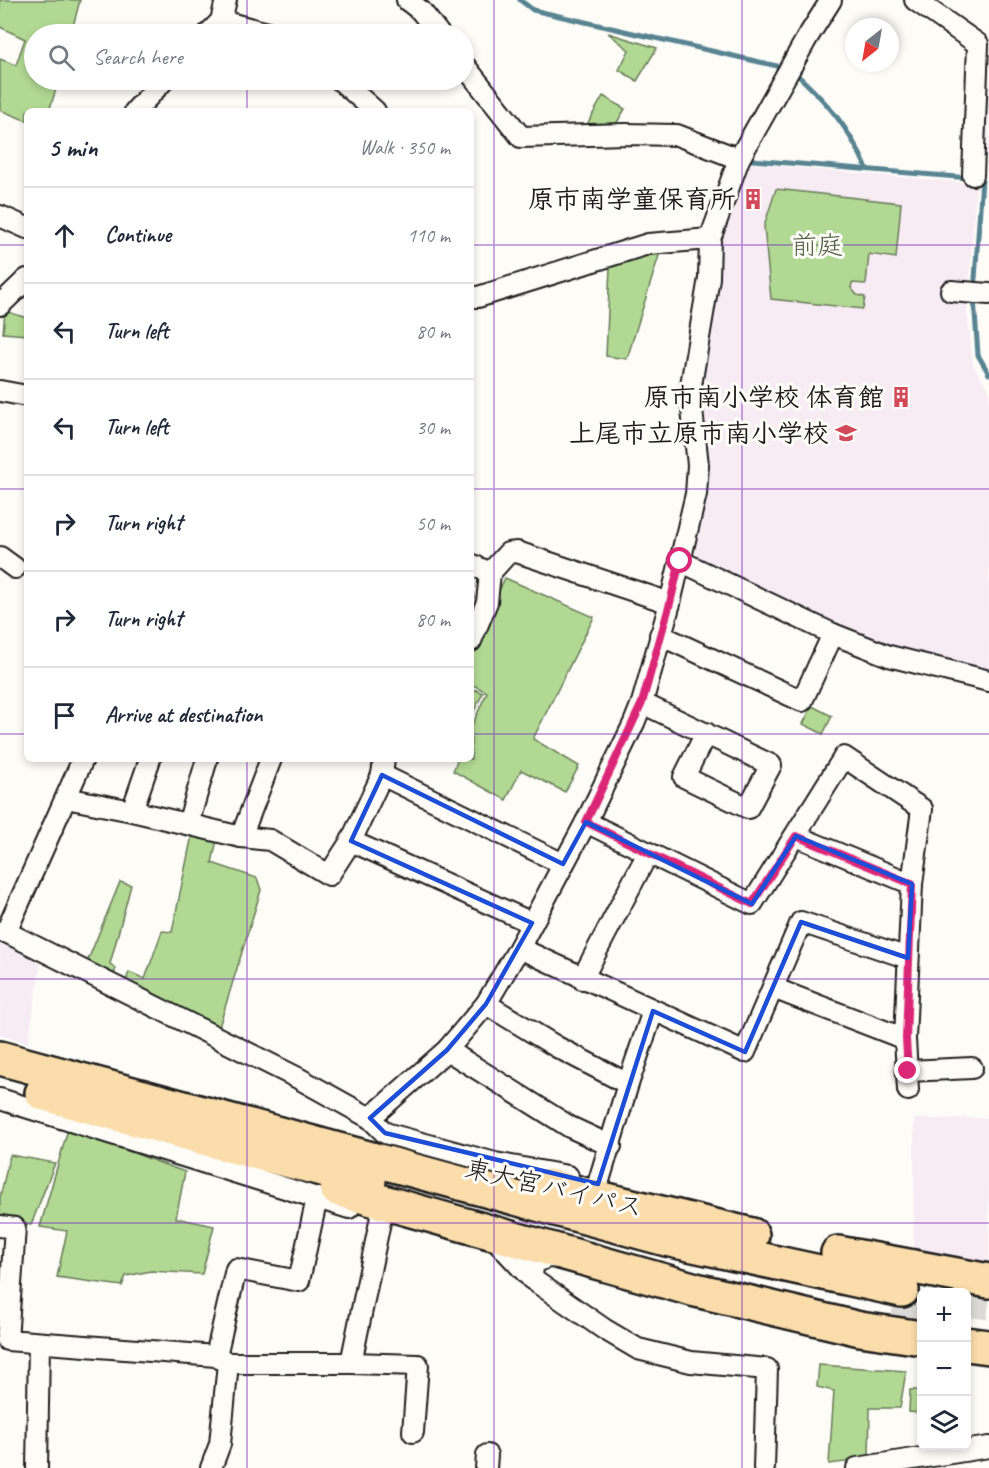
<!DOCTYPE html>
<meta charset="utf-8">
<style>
:root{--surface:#fff;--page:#f2f2f3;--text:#1f2937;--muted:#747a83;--line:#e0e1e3}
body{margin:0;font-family:Caveat,"Klee One",sans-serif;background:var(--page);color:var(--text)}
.controls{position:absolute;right:18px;bottom:18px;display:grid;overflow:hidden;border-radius:9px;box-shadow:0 3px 9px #0003}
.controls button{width:54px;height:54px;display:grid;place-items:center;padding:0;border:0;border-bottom:2px solid var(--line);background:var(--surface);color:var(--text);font:30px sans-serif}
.compass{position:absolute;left:845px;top:18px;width:54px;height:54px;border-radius:50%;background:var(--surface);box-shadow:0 3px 9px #0003;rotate:211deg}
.stop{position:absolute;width:18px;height:18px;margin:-14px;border:4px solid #db2777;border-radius:50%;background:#fff}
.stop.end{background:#db2777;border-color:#fff;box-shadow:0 2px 6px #0008}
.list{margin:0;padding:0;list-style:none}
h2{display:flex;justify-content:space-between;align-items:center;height:78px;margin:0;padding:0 24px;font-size:26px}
h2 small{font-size:20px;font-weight:400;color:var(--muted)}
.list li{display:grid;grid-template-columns:39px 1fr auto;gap:18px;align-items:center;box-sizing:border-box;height:96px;padding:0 24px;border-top:2px solid var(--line)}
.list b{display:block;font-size:22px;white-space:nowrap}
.list em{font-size:20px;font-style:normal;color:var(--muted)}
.icon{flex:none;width:33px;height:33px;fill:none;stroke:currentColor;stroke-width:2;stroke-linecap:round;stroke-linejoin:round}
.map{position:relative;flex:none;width:989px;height:1468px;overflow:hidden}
.search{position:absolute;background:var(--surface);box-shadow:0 3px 9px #0003;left:24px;top:24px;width:450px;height:66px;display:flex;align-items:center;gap:15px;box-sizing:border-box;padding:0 21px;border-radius:33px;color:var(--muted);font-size:22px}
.panel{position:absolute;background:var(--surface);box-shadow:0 3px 9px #0003;left:24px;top:108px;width:450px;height:654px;border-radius:9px}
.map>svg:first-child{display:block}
.built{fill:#f7ebf4}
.green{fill:#b2d994;stroke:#677a58;stroke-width:1.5}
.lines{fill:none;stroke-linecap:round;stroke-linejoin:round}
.stream{stroke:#588492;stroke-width:5}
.trunk-tunnel{stroke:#dbdad6;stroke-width:33;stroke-dasharray:33 16;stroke-linecap:butt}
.minor-casing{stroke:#1c1c1c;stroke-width:24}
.trunk-casing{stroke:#1c1c1c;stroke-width:38}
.minor{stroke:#fdfcf7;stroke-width:20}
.trunk{stroke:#faddab;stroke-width:33}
.route{stroke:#db2777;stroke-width:8}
.marked{fill:none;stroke:#1d4ed8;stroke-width:4.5;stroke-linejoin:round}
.grid{fill:none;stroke:#7b2cbf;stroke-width:1.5;stroke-opacity:0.55}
.labels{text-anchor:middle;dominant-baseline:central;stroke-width:6;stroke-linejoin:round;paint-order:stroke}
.poi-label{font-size:26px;font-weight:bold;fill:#1c1c1c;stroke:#fdfcf7;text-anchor:end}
.park-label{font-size:26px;fill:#505e46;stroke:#fdfcf7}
.street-label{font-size:26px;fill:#1c1c1c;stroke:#fdfcf7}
</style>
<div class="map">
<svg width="989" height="1468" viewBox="0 0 989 1468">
<rect width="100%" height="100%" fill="#fdfcf7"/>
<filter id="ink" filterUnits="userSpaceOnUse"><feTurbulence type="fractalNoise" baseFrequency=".0167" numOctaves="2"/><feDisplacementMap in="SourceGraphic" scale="12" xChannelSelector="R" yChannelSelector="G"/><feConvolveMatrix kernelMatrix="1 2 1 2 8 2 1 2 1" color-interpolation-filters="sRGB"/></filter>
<g filter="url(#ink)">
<g class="built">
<polygon points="984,65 989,65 989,156 984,155"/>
<polygon points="745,163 976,184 967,312 973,365 989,390 989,674 872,641 695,560 692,553 708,495 710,475 698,392 719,268 718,238"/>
<polygon points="0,941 4,941 41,961 28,1043 0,1035"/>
<polygon points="989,1118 989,1271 914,1255 914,1119"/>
</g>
<g class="green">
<polygon points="0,0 80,0 71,34 34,34 34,80 59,80 49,111 27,111 27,121 0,110 0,59 16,65 25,39 0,27"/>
<polygon points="608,33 657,48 637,81 619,70 629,50"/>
<polygon points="603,96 625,109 616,124 585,128"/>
<polygon points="776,189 901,203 896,258 869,254 866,284 852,283 851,288 857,295 865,297 863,309 771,299 764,226"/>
<polygon points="647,249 661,249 627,359 606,356 610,267"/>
<polygon points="5,311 27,318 27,335 3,333"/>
<polygon points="505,578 594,617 533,739 579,766 565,792 521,770 506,800 453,771 458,759 471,759 471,728 487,692 471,684 471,651"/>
<polygon points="471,688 483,693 471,717"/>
<polygon points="812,706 832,716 823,734 803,724"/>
<polygon points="193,830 217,839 212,863 257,878 261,890 219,1027 125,983 129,972 145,979 162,931 172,932"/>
<polygon points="120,882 131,885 110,964 116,968 113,978 86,965"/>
<polygon points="68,1129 185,1172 176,1218 214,1226 202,1274 151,1271 126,1276 122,1286 57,1277 67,1231 40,1227"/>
<polygon points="10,1155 55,1163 31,1225 0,1221 0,1197"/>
<polygon points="819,1365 906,1371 900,1408 870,1408 869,1459 829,1464 834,1391 817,1387"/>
<polygon points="910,1390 921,1390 921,1413 909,1412"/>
</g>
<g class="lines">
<g class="stream">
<polyline points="520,0 533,10 777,66"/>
<path d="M793,71C828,103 848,126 867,169"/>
<polyline points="752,160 982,179 975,279"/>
<polyline points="974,299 978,355 989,374"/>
</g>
<g class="trunk-tunnel">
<polyline points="966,1300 989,1303"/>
<polyline points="893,1306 922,1310"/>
</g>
<defs>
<g id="minor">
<polyline points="407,0 421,11 439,34"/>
<polyline points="915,0 978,44 973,175"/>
<polyline points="221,21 272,34"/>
<polyline points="208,34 221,21 226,0"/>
<polyline points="464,65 521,137 625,134 677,135 739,159"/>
<polyline points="340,80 375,111"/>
<polyline points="135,111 164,80"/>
<polyline points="0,216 27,228"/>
<polyline points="951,291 989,294"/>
<polyline points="471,297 478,297 648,244 710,239"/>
<polyline points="0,305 27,279"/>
<polyline points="0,391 27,396"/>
<polyline points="0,557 15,568"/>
<polyline points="680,561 833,634 889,656 989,681"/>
<polyline points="471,564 490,573 508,553 517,552 670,603"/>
<polyline points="660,635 802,701 833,634"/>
<polyline points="471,641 487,602 490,573"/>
<polyline points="642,703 771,765 748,808 684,777 706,733"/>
<polyline points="382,775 563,864"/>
<polyline points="66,798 132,811 241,837 270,840 329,875 351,841 532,923"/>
<polyline points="132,811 150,759"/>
<polyline points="586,822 752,904 844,757 922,809 912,884 905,1039 908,1090"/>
<polyline points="188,824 207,759"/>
<polyline points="796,836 912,884"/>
<polyline points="241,837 271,759"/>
<polyline points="351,841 382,775 384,759"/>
<polyline points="0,932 6,932 83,759"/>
<polyline points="6,932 298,1078 370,1118 385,1133 495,1163 568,1176"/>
<polyline points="519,948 745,1052 801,922 908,958"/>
<polyline points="582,979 648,853"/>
<polyline points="773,988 905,1039"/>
<polyline points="486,1004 557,1047 628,1084"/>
<polyline points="447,1050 570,1127 611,1146"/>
<polyline points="908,1071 972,1068"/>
<polyline points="0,1099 349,1208"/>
<polyline points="370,1118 447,1050 486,1004 519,948 586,822 634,723 642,703 670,603 696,494 698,465 690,391 709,278 710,239 739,159 807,38 831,0"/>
<polyline points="600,1197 598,1184 628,1084 653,1011"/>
<polyline points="0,1226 15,1228 7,1340 216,1356 228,1363 351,1363 418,1365 413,1432"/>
<polyline points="502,1247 532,1279"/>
<polyline points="562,1258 547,1257 533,1264 532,1279 604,1329 638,1349 691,1362 767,1369 764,1468"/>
<polyline points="216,1356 236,1269 299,1281 317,1198"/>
<polyline points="351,1363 381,1217"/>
<polyline points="37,1468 39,1343"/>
<polyline points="211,1468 220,1444 228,1363"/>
<polyline points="486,1468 487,1455"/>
<polyline points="857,1468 989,1447"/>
</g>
<g id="trunk">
<polyline points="0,1058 666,1239 902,1290"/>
<polyline points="42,1093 258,1153 369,1181"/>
<polyline points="549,1186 752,1235"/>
<polyline points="337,1189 696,1290 860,1329 922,1338"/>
<polyline points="838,1253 989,1281"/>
<polyline points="966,1344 989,1347"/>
</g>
</defs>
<use href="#minor" class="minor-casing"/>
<use href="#trunk" class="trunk-casing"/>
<use href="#minor" class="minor"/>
<use href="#trunk" class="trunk"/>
</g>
</g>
<g class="lines" filter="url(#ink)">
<polyline class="route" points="680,561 670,603 642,703 586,822 752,904 796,836 912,884 906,1039 908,1071"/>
</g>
<path class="marked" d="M382,775L563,864L586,822L752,904L796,836L912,884L908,958L801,922L745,1052L653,1011L598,1184L385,1133L370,1118L447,1050L486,1004L532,923L351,841Z"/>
<path class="grid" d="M247,0V34M494,0V1468M742,0V1468M247,80V111M0,245H27M471,245H989M0,489H27M471,489H989M0,734H27M471,734H989M247,759V1468M0,979H989M0,1223H989"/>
<defs>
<symbol id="building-bare" viewBox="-9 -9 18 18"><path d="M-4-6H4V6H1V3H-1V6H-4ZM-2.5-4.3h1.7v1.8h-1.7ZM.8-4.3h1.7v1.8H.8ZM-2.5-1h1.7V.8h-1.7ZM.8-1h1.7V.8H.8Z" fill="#d1495b" stroke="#fdfcf7" stroke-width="2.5" paint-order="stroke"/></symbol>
<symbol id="school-bare" viewBox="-9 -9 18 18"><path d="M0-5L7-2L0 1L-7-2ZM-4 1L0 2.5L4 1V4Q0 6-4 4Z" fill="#d1495b" stroke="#fdfcf7" stroke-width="2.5" paint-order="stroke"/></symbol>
</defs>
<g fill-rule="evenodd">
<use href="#building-bare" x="738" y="184" width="30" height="30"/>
<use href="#building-bare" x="886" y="382" width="30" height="30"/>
<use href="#school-bare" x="831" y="418" width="30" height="30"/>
</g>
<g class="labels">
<g class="poi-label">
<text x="736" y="199">原市南学童保育所</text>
<text x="884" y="397">原市南小学校 体育館</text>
<text x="829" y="433">上尾市立原市南小学校</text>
</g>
<g class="park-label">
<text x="817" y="245">前庭</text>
</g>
<g class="street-label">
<text transform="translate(554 1188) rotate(13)">東大宮バイパス</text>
</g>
</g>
</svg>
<div class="controls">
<button>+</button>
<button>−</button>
<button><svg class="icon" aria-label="layers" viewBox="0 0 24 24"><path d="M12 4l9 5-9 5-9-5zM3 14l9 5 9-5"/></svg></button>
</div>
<svg class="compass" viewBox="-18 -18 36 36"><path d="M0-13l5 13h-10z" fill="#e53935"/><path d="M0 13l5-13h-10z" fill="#747a83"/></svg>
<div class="stop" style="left:680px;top:561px"></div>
<div class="stop end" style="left:908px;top:1071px"></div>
<div class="search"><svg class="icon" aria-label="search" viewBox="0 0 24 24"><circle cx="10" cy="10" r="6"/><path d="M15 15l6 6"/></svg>Search here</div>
<section class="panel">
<h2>5 min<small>Walk · 350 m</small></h2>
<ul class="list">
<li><svg class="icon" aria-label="ahead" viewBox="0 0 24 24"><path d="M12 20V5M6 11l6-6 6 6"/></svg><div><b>Continue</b></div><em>110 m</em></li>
<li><svg class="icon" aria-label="left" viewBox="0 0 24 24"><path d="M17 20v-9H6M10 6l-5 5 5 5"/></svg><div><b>Turn left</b></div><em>80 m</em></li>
<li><svg class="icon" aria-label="left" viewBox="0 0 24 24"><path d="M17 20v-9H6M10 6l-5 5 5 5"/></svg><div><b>Turn left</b></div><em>30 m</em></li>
<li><svg class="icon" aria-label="right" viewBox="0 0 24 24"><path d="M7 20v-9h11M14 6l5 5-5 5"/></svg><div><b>Turn right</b></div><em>50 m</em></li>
<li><svg class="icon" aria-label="right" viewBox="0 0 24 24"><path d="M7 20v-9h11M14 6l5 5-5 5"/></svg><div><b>Turn right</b></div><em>80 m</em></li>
<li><svg class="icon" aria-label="arrive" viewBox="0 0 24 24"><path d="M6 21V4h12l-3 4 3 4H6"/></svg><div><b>Arrive at destination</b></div></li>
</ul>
</section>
</div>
